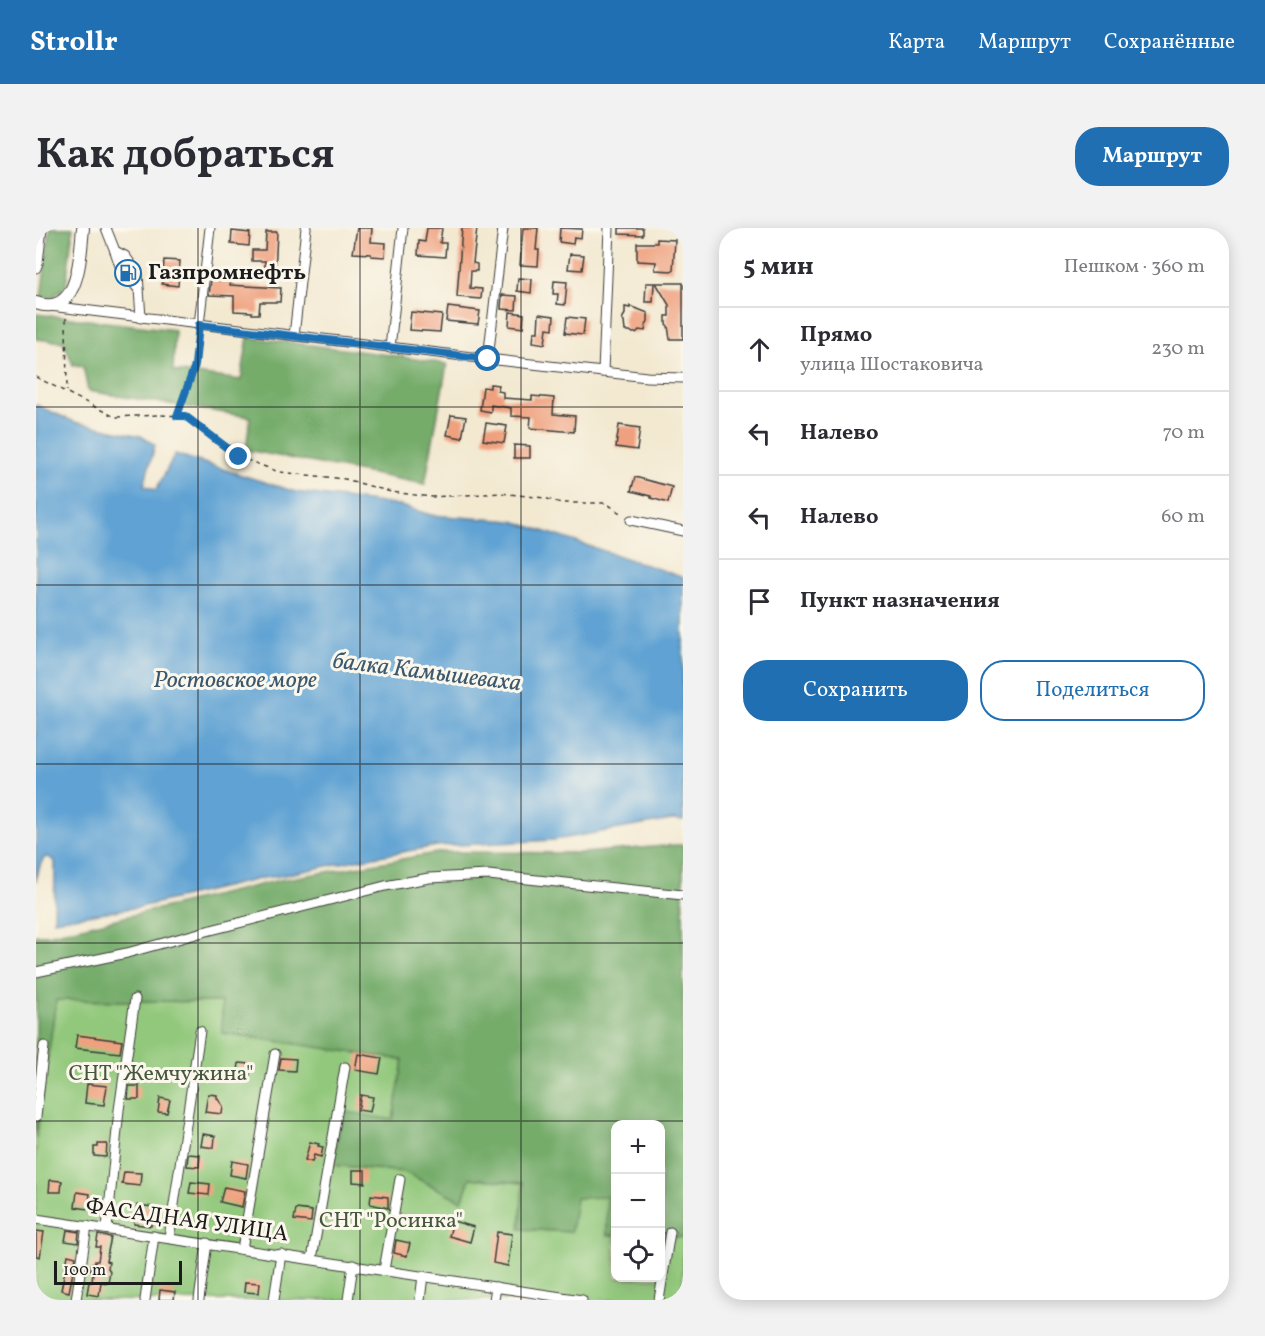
<!DOCTYPE html>
<html lang="ru">
<meta charset="utf-8">
<style>
:root{--surface:#fff;--page:#f2f2f3;--text:#2b2b33;--muted:#7c7c81;--line:#e1e1e2;--accent:#1f6fb2}
body{margin:0;font-family:Vollkorn,serif;background:var(--page);color:var(--text)}
.controls{position:absolute;right:18px;bottom:18px;display:grid;overflow:hidden;border-radius:12px;box-shadow:0 3px 15px #0003}
.controls button{width:54px;height:54px;display:grid;place-items:center;padding:0;border:0;border-bottom:2px solid var(--line);background:var(--surface);color:var(--text);font:30px sans-serif}
.scale{position:absolute;left:18px;bottom:15px;width:128px;box-sizing:border-box;padding-left:6px;border:3px solid #1c1c1c;border-top:0;font-size:16px;line-height:21px;white-space:nowrap;color:#1c1c1c;-webkit-text-stroke:4px #fbf7ec;paint-order:stroke}
.stop{position:absolute;width:18px;height:18px;margin:-14px;border:4px solid #1f6fb2;border-radius:50%;background:#fff}
.stop.end{background:#1f6fb2;border-color:#fff;box-shadow:0 2px 6px #0008}
.list{margin:0;padding:0;list-style:none}
h2{display:flex;justify-content:space-between;align-items:center;height:78px;margin:0;padding:0 24px;font-size:26px}
h2 small{font-size:20px;font-weight:400;color:var(--muted)}
.list li{display:grid;grid-template-columns:39px 1fr auto;gap:18px;align-items:center;box-sizing:border-box;height:84px;padding:0 24px;border-top:2px solid var(--line)}
.list b{display:block;font-size:22px;white-space:nowrap}
.list p{margin:0;font-size:20px;white-space:nowrap;color:var(--muted)}
.list em{font-size:20px;font-style:normal;color:var(--muted)}
.actions{display:flex;gap:12px;padding:18px 24px}
.actions a{flex:1;padding:14px 0;border:2px solid var(--accent);border-radius:24px;text-align:center;font-size:21px;color:var(--accent)}
.actions .main{background:var(--accent);color:#fff}
.icon{flex:none;width:33px;height:33px;fill:none;stroke:currentColor;stroke-width:2;stroke-linecap:round;stroke-linejoin:round}
.map{position:relative;flex:none;width:647px;height:1072px;overflow:hidden;border-radius:24px}
header{display:flex;align-items:center;gap:36px;box-sizing:border-box;height:84px;padding:0 30px;background:var(--accent);color:#fff}
header strong{font-size:28px}
nav{display:flex;gap:33px;margin-inline-start:auto;font-size:21px}
.intro{display:flex;align-items:center;justify-content:space-between;box-sizing:border-box;height:144px;padding:0 36px}
h1{margin:0;font-size:42px}
.button{padding:15px 27px;border-radius:24px;background:var(--accent);color:#fff;font-size:21px;font-weight:700}
main{display:flex;gap:36px;padding:0 36px}
aside{flex:1;background:var(--surface);border-radius:24px;box-shadow:0 3px 15px #0003}
.map>svg:first-child{display:block}
.green{fill:#92c87b;stroke:#57724c;stroke-width:1.5}
.forest{fill:#75ac6b;stroke:#486444;stroke-width:1.5}
.water{fill:#5ea2d3;stroke:#3d5f78;stroke-width:1.5}
.building{fill:#efa17f}
.lines{fill:none;stroke-linecap:round;stroke-linejoin:round}
.minor-casing{stroke:#3c3b37;stroke-width:11}
.major-casing{stroke:#3c3b37;stroke-width:14}
.path{stroke:#3c3b37;stroke-width:1.5;stroke-dasharray:4.5 4.5;stroke-linecap:butt}
.minor{stroke:#fff;stroke-width:9}
.major{stroke:#fff;stroke-width:12}
.route{stroke:#1f6fb2;stroke-width:8}
.grid{fill:none;stroke:#1c1c1c;stroke-width:1.5;stroke-opacity:0.55}
.labels{text-anchor:middle;dominant-baseline:central;stroke-width:6;stroke-linejoin:round;paint-order:stroke}
.poi-label{font-size:22px;font-weight:bold;fill:#1c1c1c;stroke:#fbf7ec;text-anchor:start}
.park-label{font-size:22px;fill:#45583d;stroke:#fbf7ec}
.street-label{font-size:22px;fill:#1c1c1c;stroke:#fbf7ec}
.water-label{font-size:24px;font-style:italic;fill:#3a586e;stroke:#fbf7ec}
</style>
<header>
<strong>Strollr</strong>
<nav><a>Карта</a><a>Маршрут</a><a>Сохранённые</a></nav>
</header>
<div class="intro"><h1>Как добраться</h1><a class="button">Маршрут</a></div>
<main>
<div class="map">
<svg width="647" height="1072" viewBox="0 0 647 1072">
<rect width="100%" height="100%" fill="#fbf7ec"/>
<filter id="ink" filterUnits="userSpaceOnUse"><feTurbulence type="fractalNoise" baseFrequency=".0167" numOctaves="2"/><feDisplacementMap in="SourceGraphic" scale="12" xChannelSelector="R" yChannelSelector="G"/><feConvolveMatrix kernelMatrix="1 2 1 2 8 2 1 2 1" color-interpolation-filters="sRGB"/></filter>
<filter id="wash" filterUnits="userSpaceOnUse"><feTurbulence type="fractalNoise" baseFrequency=".008" numOctaves="4" result="noise"/><feDisplacementMap in="SourceGraphic" scale="24" xChannelSelector="R" yChannelSelector="G"/><feGaussianBlur stdDeviation="1.35" result="paint"/><feColorMatrix in="noise" values="0 0 0 0 0 0 0 0 0 0 0 0 0 0 0 0 0 1.4 0 .05"/><feComposite in="paint" operator="in"/></filter>
<g filter="url(#wash)">
<rect width="100%" height="100%" fill="#f3e9d1"/>
<polygon class="green" points="20,772 186,774 186,805 368,831 357,892 297,937 369,944 426,973 434,950 487,955 485,1001 535,1004 539,969 572,969 571,1007 579,1007 580,1050 624,1050 625,1009 647,1009 647,1072 0,1072 0,912"/>
<g class="forest">
<polygon points="14,0 37,0 30,58 17,69 5,69"/>
<polygon points="0,86 139,102 137,143 205,152 212,109 354,127 411,136 389,256 210,222 214,189 52,163 47,138 37,137 28,114 0,111"/>
<polygon points="639,617 647,617 647,1009 625,1009 624,896 580,896 579,1007 571,1007 571,969 540,970 535,1004 484,1001 487,955 434,950 426,973 369,944 297,937 306,883 357,892 367,832 186,805 186,774 20,772 0,912 0,707 12,707 244,652 406,624 548,625"/>
</g>
<path class="water" d="M0,177L39,194L105,208L119,217L108,257L120,262L139,226L260,264L362,277L395,287L477,293L647,349V593L636,592L518,612L401,618L320,632L244,648L227,650L104,679L18,692L19,635C6,617 2,645 0,654Z"/>
<g id="blocks">
<g class="building">
<polygon points="321,0 336,0 335,14 350,15 349,29 335,28 335,26 317,25"/>
<polygon points="391,0 406,0 404,15 410,15 409,29 382,27 383,13 389,14"/>
<polygon points="426,0 441,0 437,35 441,36 441,43 435,43 434,60 446,61 445,71 421,69"/>
<polygon points="487,0 502,0 500,22 503,22 502,38 484,37"/>
<polygon points="524,0 546,1 545,10 538,9 537,16 523,14"/>
<polygon points="583,0 607,0 607,7 583,6"/>
<polygon points="196,3 214,5 213,18 195,16"/>
<polygon points="230,4 241,4 239,46 229,46 229,33 216,33 216,22 229,22"/>
<polygon points="621,11 639,12 637,43 619,42 620,34 601,33 601,15 621,15"/>
<polygon points="534,26 548,27 546,42 532,41"/>
<polygon points="128,32 144,33 142,58 126,56"/>
<polygon points="482,50 496,51 495,65 481,63"/>
<polygon points="175,52 194,53 194,57 245,60 244,74 224,74 223,86 216,86 216,84 198,83 198,68 173,67"/>
<polygon points="518,53 531,54 529,77 521,76 522,66 517,66"/>
<polygon points="610,55 618,55 617,74 609,74"/>
<polygon points="620,55 647,55 647,111 634,111 632,98 630,96 630,88 633,88 633,77"/>
<polygon points="466,67 481,68 480,82 465,81"/>
<polygon points="594,78 612,85 612,93 610,97 609,103 603,102 600,105 597,105 594,103 589,103 588,94 586,91 589,86 589,79 594,80"/>
<polygon points="412,79 444,83 442,96 410,93"/>
<polygon points="375,84 406,87 404,104 373,102"/>
<polygon points="474,84 488,86 487,100 473,98"/>
<polygon points="503,86 518,88 517,101 511,100 509,116 497,114 498,104 502,104"/>
<polygon points="531,89 549,91 547,107 529,105"/>
<polygon points="454,156 463,157 462,163 467,164 467,170 496,172 496,168 518,170 517,186 539,188 538,204 494,200 495,189 475,188 475,180 455,177 455,184 444,182 447,159 454,160"/>
<polygon points="415,187 430,189 426,210 411,207"/>
<polygon points="450,195 471,198 468,215 447,212"/>
<polygon points="583,197 604,200 601,222 580,219"/>
<polygon points="478,217 494,218 494,230 478,230"/>
<polygon points="599,249 636,259 632,275 615,270 615,268 595,263"/>
<polygon points="41,807 86,813 84,825 39,820"/>
<polygon points="322,826 346,830 343,846 319,842"/>
<polygon points="245,830 260,831 259,843 243,842"/>
<polygon points="203,835 215,836 213,853 201,852"/>
<polygon points="51,856 71,858 68,877 49,875"/>
<polygon points="93,858 103,858 103,871 92,871"/>
<polygon points="172,866 181,867 181,870 187,878 186,886 169,884"/>
<polygon points="325,867 337,869 334,884 322,882"/>
<polygon points="124,870 134,872 131,885 122,884"/>
<polygon points="167,906 179,908 178,920 165,918"/>
<polygon points="274,914 283,916 282,918 287,919 285,929 278,927 276,934 269,932"/>
<polygon points="62,916 71,916 70,929 58,928 58,919 62,919"/>
<polygon points="152,926 164,927 163,939 151,938"/>
<polygon points="196,933 212,936 210,950 194,947"/>
<polygon points="317,942 329,942 329,955 317,954"/>
<polygon points="88,944 105,945 104,958 86,956"/>
<polygon points="14,952 26,953 25,964 13,964"/>
<polygon points="155,954 174,956 173,967 153,965"/>
<polygon points="188,959 209,963 206,979 184,974"/>
<polygon points="41,964 54,966 52,981 39,979"/>
<polygon points="335,967 352,969 352,980 334,976"/>
<polygon points="101,977 117,979 115,998 98,996"/>
<polygon points="260,981 276,983 275,994 258,992"/>
<polygon points="417,993 438,999 434,1014 413,1008"/>
<polygon points="31,1002 43,1004 42,1015 29,1013"/>
<polygon points="0,1003 8,1004 4,1029 0,1028"/>
<polygon points="461,1004 476,1006 472,1038 457,1035"/>
<polygon points="62,1007 75,1009 70,1033 73,1034 72,1040 74,1043 72,1055 65,1054 63,1068 51,1066 53,1054 56,1054 57,1044 54,1041 55,1036 59,1035 59,1033 62,1033 64,1019 60,1019"/>
<polygon points="360,1012 374,1015 371,1028 358,1025"/>
<polygon points="32,1027 40,1029 33,1064 25,1062"/>
<polygon points="209,1054 224,1055 223,1065 208,1064"/>
<polygon points="124,1062 139,1064 138,1072 123,1072"/>
</g>
</g>
</g>
<g filter="url(#ink)">
<use href="#blocks" fill-opacity="0" stroke="#3c3b37" stroke-width="1.5"/>
<g class="lines">
<defs>
<g id="minor">
<polyline points="70,0 79,23 89,28 102,46 105,90"/>
<polyline points="79,23 84,38 103,62"/>
<polyline points="0,40 2,35 6,0"/>
<polyline points="14,78 452,131 611,149 647,150"/>
<polyline points="163,97 174,0"/>
<polyline points="258,108 270,0"/>
<polyline points="354,120 367,0"/>
<polyline points="452,131 467,0"/>
<polyline points="567,144 573,0"/>
<polyline points="595,292 647,303"/>
<polyline points="0,744 91,725 167,704 349,658 393,650 452,647 647,667"/>
<polyline points="0,889 8,818"/>
<polyline points="0,991 546,1072"/>
<polyline points="71,1001 83,882 99,771"/>
<polyline points="133,1010 164,803"/>
<polyline points="206,1021 239,826"/>
<polyline points="276,1031 309,839"/>
<polyline points="348,1042 364,951"/>
<polyline points="40,1072 51,998"/>
<polyline points="109,1072 118,1008"/>
<polyline points="163,1072 171,1015"/>
<polyline points="238,1072 245,1026"/>
<polyline points="312,1072 317,1037"/>
<polyline points="384,1072 387,1048"/>
<polyline points="458,1072 460,1059"/>
<polyline points="623,1072 634,1004"/>
</g>
<path id="major" d="M0,75C44,90 44,27 47,0"/>
</defs>
<use href="#minor" class="minor-casing"/>
<use href="#major" class="major-casing"/>
<g class="path">
<polyline points="30,90 31,163"/>
<polyline points="0,149 79,189 123,187 149,188 203,229 243,244 309,251 355,264 396,269 465,265 508,270 525,275 570,275 587,287"/>
<polyline points="142,186 159,137 162,107"/>
</g>
<use href="#minor" class="minor"/>
<use href="#major" class="major"/>
</g>
</g>
<g class="lines" filter="url(#ink)">
<polyline class="route" points="203,229 149,188 141,188 159,137 163,97 452,131"/>
</g>
<path class="grid" d="M162,0V1072M324,0V1072M485,0V1072M0,179H647M0,357H647M0,536H647M0,715H647M0,893H647"/>
<defs>
<symbol id="fuel-ring" viewBox="-11 -11 22 22"><circle r="9.5" fill="#fbf7ec" stroke="#1f6fb2" stroke-width="1.5"/><path d="M-5.5-6h7V0h2V4h1.3V-2.5L3-4.5l.8-.8L6-3V5H2.5V1h-1V6h-7ZM-4.2-4.7v3.2H.2V-4.7Z" fill="#1f6fb2"/></symbol>
</defs>
<g fill-rule="evenodd">
<use href="#fuel-ring" x="77" y="30" width="30" height="30"/>
</g>
<g class="labels">
<g class="poi-label">
<text x="112" y="45">Газпромнефть</text>
</g>
<g class="park-label">
<text x="125" y="846">СНТ "Жемчужина"</text>
<text x="355" y="993">СНТ "Росинка"</text>
</g>
<g class="street-label">
<text transform="translate(151 993) rotate(8)">ФАСАДНАЯ УЛИЦА</text>
</g>
<g class="water-label">
<text transform="translate(391 445) rotate(7)">балка Камышеваха</text>
<text x="199" y="453">Ростовское море</text>
</g>
</g>
</svg>
<div class="controls">
<button>+</button>
<button>−</button>
<button><svg class="icon" aria-label="locate" viewBox="0 0 24 24"><circle cx="12" cy="12" r="6"/><path d="M12 2v4M12 18v4M2 12h4M18 12h4"/></svg></button>
</div>
<div class="scale">100 m</div>
<div class="stop" style="left:452px;top:131px"></div>
<div class="stop end" style="left:203px;top:229px"></div>
</div>
<aside>
<h2>5 мин<small>Пешком · 360 m</small></h2>
<ul class="list">
<li><svg class="icon" aria-label="ahead" viewBox="0 0 24 24"><path d="M12 20V5M6 11l6-6 6 6"/></svg><div><b>Прямо</b><p>улица Шостаковича</p></div><em>230 m</em></li>
<li><svg class="icon" aria-label="left" viewBox="0 0 24 24"><path d="M17 20v-9H6M10 6l-5 5 5 5"/></svg><div><b>Налево</b></div><em>70 m</em></li>
<li><svg class="icon" aria-label="left" viewBox="0 0 24 24"><path d="M17 20v-9H6M10 6l-5 5 5 5"/></svg><div><b>Налево</b></div><em>60 m</em></li>
<li><svg class="icon" aria-label="arrive" viewBox="0 0 24 24"><path d="M6 21V4h12l-3 4 3 4H6"/></svg><div><b>Пункт назначения</b></div></li>
</ul>
<div class="actions"><a class="main">Сохранить</a><a>Поделиться</a></div>
</aside>
</main>
